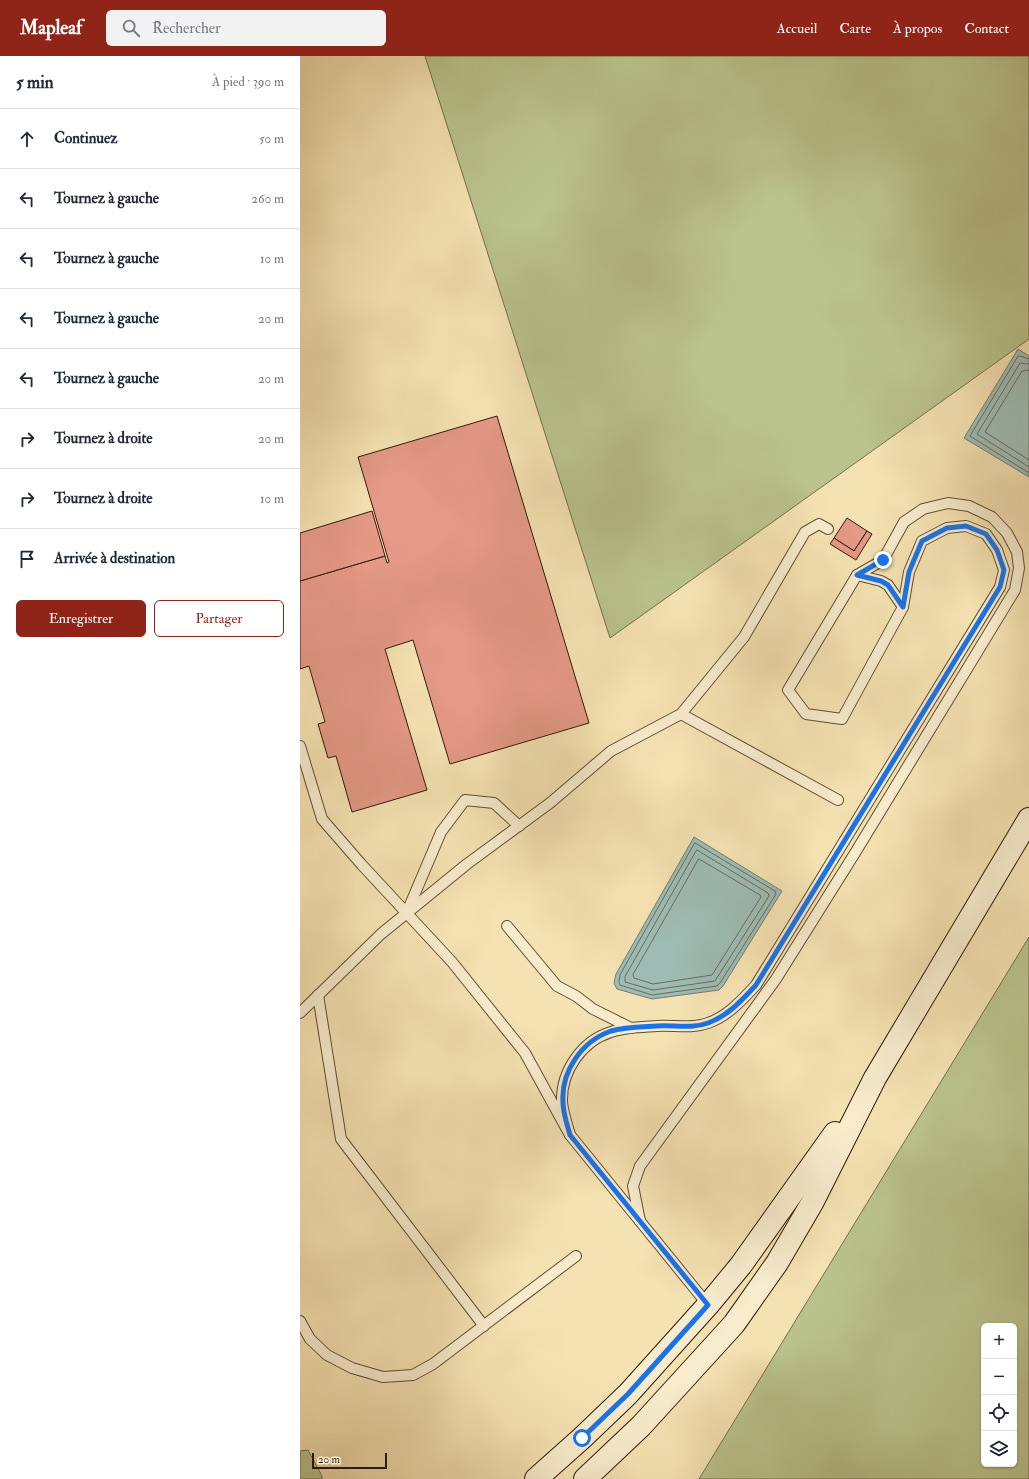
<!DOCTYPE html>
<html lang="fr">
<meta charset="utf-8">
<style>
:root{--surface:#fff;--page:#f2f2f3;--text:#1f2937;--muted:#747a83;--line:#e0e1e3;--accent:#8f2418}
body{margin:0;font-family:"IM FELL Double Pica",serif;background:var(--page);color:var(--text)}
.controls{position:absolute;right:12px;bottom:12px;display:grid;overflow:hidden;border-radius:6px;box-shadow:0 1px 3px #0004}
.controls button{width:36px;height:36px;display:grid;place-items:center;padding:0;border:0;border-bottom:1px solid var(--line);background:var(--surface);color:var(--text);font:20px sans-serif}
.scale{position:absolute;left:12px;bottom:10px;width:75px;box-sizing:border-box;padding-left:4px;border:2px solid #2f1b0a;border-top:0;font-size:11px;line-height:14px;white-space:nowrap;color:#2f1b0a;-webkit-text-stroke:3px #f8eccd;paint-order:stroke}
.stop{position:absolute;width:12px;height:12px;margin:-9px;border:3px solid #1a73e8;border-radius:50%;background:#fff}
.stop.end{background:#1a73e8;border-color:#fff;box-shadow:0 1px 4px #0008}
.list{margin:0;padding:0;list-style:none}
h2{display:flex;justify-content:space-between;align-items:center;height:52px;margin:0;padding:0 16px;font-size:17px}
h2 small{font-size:13px;font-weight:400;color:var(--muted)}
.list li{display:grid;grid-template-columns:26px 1fr auto;gap:12px;align-items:center;box-sizing:border-box;height:60px;padding:0 16px;border-top:1px solid var(--line)}
.list b{display:block;font-size:15px;white-space:nowrap}
.list em{font-size:13px;font-style:normal;color:var(--muted)}
.actions{display:flex;gap:8px;padding:12px 16px}
.actions a{flex:1;padding:9px 0;border:1px solid var(--accent);border-radius:6px;text-align:center;font-size:14px;color:var(--accent)}
.actions .main{background:var(--accent);color:#fff}
.icon{flex:none;width:22px;height:22px;fill:none;stroke:currentColor;stroke-width:2;stroke-linecap:round;stroke-linejoin:round}
.map{position:relative;flex:none;width:729px;height:1423px;overflow:hidden}
header{display:flex;align-items:center;gap:24px;box-sizing:border-box;height:56px;padding:0 20px;background:var(--accent);color:#fff}
header strong{font-size:19px}
nav{display:flex;gap:22px;margin-inline-start:auto;font-size:14px}
.search{width:280px;height:36px;background:var(--page);display:flex;align-items:center;gap:10px;box-sizing:border-box;padding:0 14px;border-radius:6px;color:var(--muted);font-size:15px}
main{display:flex}
aside{flex:1;background:var(--surface)}
.map>svg:first-child{display:block}
.green{fill:#bac38d;stroke:#746f4c;fill-rule:evenodd}
.water{fill:#9ebcb4;stroke:#727c70}
.lines{fill:none;stroke-linecap:round;stroke-linejoin:round}
.shore{stroke:#666c5f;stroke-width:1}
.building{fill:#e59986;stroke:#2f1b0a}
.lane-casing{stroke:#604d34;stroke-width:12}
.secondary-casing{stroke:#2f1b0a;stroke-width:24}
.lane{stroke:#f8eccd;stroke-width:10}
.secondary{stroke:#f8eccd;stroke-width:22}
.route{stroke:#1a73e8;stroke-width:5}
</style>
<header>
<strong>Mapleaf</strong>
<div class="search"><svg class="icon" aria-label="search" viewBox="0 0 24 24"><circle cx="10" cy="10" r="6"/><path d="M15 15l6 6"/></svg>Rechercher</div>
<nav><a>Accueil</a><a>Carte</a><a>À propos</a><a>Contact</a></nav>
</header>
<main>
<aside>
<h2>5 min<small>À pied · 390 m</small></h2>
<ul class="list">
<li><svg class="icon" aria-label="ahead" viewBox="0 0 24 24"><path d="M12 20V5M6 11l6-6 6 6"/></svg><div><b>Continuez</b></div><em>50 m</em></li>
<li><svg class="icon" aria-label="left" viewBox="0 0 24 24"><path d="M17 20v-9H6M10 6l-5 5 5 5"/></svg><div><b>Tournez à gauche</b></div><em>260 m</em></li>
<li><svg class="icon" aria-label="left" viewBox="0 0 24 24"><path d="M17 20v-9H6M10 6l-5 5 5 5"/></svg><div><b>Tournez à gauche</b></div><em>10 m</em></li>
<li><svg class="icon" aria-label="left" viewBox="0 0 24 24"><path d="M17 20v-9H6M10 6l-5 5 5 5"/></svg><div><b>Tournez à gauche</b></div><em>20 m</em></li>
<li><svg class="icon" aria-label="left" viewBox="0 0 24 24"><path d="M17 20v-9H6M10 6l-5 5 5 5"/></svg><div><b>Tournez à gauche</b></div><em>20 m</em></li>
<li><svg class="icon" aria-label="right" viewBox="0 0 24 24"><path d="M7 20v-9h11M14 6l5 5-5 5"/></svg><div><b>Tournez à droite</b></div><em>20 m</em></li>
<li><svg class="icon" aria-label="right" viewBox="0 0 24 24"><path d="M7 20v-9h11M14 6l5 5-5 5"/></svg><div><b>Tournez à droite</b></div><em>10 m</em></li>
<li><svg class="icon" aria-label="arrive" viewBox="0 0 24 24"><path d="M6 21V4h12l-3 4 3 4H6"/></svg><div><b>Arrivée à destination</b></div></li>
</ul>
<div class="actions"><a class="main">Enregistrer</a><a>Partager</a></div>
</aside>
<div class="map">
<svg width="729" height="1423" viewBox="0 0 729 1423">
<rect width="100%" height="100%" fill="#f5e2b2"/>
<filter id="stains"><feTurbulence type="fractalNoise" baseFrequency=".005" numOctaves="4"/><feColorMatrix values="0 0 0 0 .2 0 0 0 0 .09 0 0 0 0 .02 0 0 0 .5 -.17"/></filter>
<radialGradient id="worn" r=".72"><stop offset=".6" stop-color="#630" stop-opacity="0"/><stop offset="1" stop-color="#630" stop-opacity=".3"/></radialGradient>
<g class="green">
<polygon points="125,0 729,0 729,283 310,582"/>
<path d="M729,881V1423H399ZM684,1270H714V1408H684Z"/>
<polygon points="8,1394 22,1420 22,1423 0,1423 0,1395"/>
</g>
<g class="water">
<polygon points="718,293 729,300 729,421 664,382"/>
<polygon points="394,781 482,835 423,930 419,934 352,943 317,933 314,927 316,918"/>
</g>
<g class="lines">
<g class="shore">
<polyline points="729,303 720,300 718,300 670,380 729,417"/>
<polyline points="729,308 720,307 677,378 729,411"/>
<polyline points="729,314 722,315 685,376 729,404"/>
<polygon points="395,787 475,835 476,838 420,927 417,930 352,939 320,929 319,926 320,919"/>
<polygon points="397,794 468,837 469,840 415,925 353,934 325,926 325,921"/>
<polygon points="399,803 460,839 461,841 412,919 353,928 334,922 333,919"/>
</g>
</g>
<g class="building">
<polygon points="197,360 289,667 150,708 113,584 85,593 127,734 52,756 36,700 28,702 18,668 25,666 9,610 0,613 0,525 85,500 87,507 89,506 58,401"/>
<polygon points="72,455 85,500 0,525 0,477"/>
<polygon points="547,462 567,475 554,495 534,482"/>
<polygon points="567,475 572,478 556,504 530,488 534,482 554,495"/>
</g>
<g class="lines">
<defs>
<g id="lane">
<polyline points="557,519 581,525 588,529 603,551"/>
<polyline points="381,658 538,744"/>
<polyline points="0,690 22,763 62,809 152,906 225,997 270,1079 408,1249"/>
<polyline points="107,856 141,776 165,744 194,747 219,770"/>
<polyline points="207,870 257,930 276,940 293,953 331,972"/>
<polyline points="18,939 41,1083 184,1270"/>
<polyline points="0,957 81,878 167,808 250,747 311,695 381,658 444,581 505,476 519,468 528,473"/>
<path d="M270,1079C267,1068 263,1057 262,1046C261,1015 282,985 311,976C325,971 342,971 357,970C374,969 392,973 408,967C428,960 442,944 456,929L700,531L704,514L697,494L686,478L666,470L647,472L622,485L609,516L603,551L542,663L506,658L488,634L557,519L583,504L604,466L623,453L648,447L669,450L692,461L707,477L717,496L719,512L715,534L555,797L476,923L340,1110L333,1130L340,1165"/>
<polyline points="0,1265 10,1283 27,1299 52,1312 83,1321 113,1319 133,1308 276,1200"/>
</g>
<g id="secondary">
<polyline points="236,1423 282,1382 328,1338 408,1249 441,1209 535,1077"/>
<polyline points="285,1423 341,1370 434,1268 477,1207 512,1147 575,1022 729,763"/>
</g>
</defs>
<use href="#lane" class="lane-casing"/>
<use href="#secondary" class="secondary-casing"/>
<use href="#lane" class="lane"/>
<use href="#secondary" class="secondary"/>
</g>
<g class="lines">
<path class="route" d="M282,1382L328,1338L408,1249L270,1079C267,1068 263,1057 263,1046C261,1015 282,985 311,975C325,971 342,971 357,970C374,969 392,973 408,967C428,960 442,944 456,929L700,531L704,514L697,494L686,478L666,470L647,472L622,485L609,516L603,551L588,529L581,525L557,519L583,504"/>
</g>
<rect width="100%" height="100%" filter="url(#stains)"/>
<rect width="100%" height="100%" fill="url(#worn)"/>
</svg>
<div class="controls">
<button>+</button>
<button>−</button>
<button><svg class="icon" aria-label="locate" viewBox="0 0 24 24"><circle cx="12" cy="12" r="6"/><path d="M12 2v4M12 18v4M2 12h4M18 12h4"/></svg></button>
<button><svg class="icon" aria-label="layers" viewBox="0 0 24 24"><path d="M12 4l9 5-9 5-9-5zM3 14l9 5 9-5"/></svg></button>
</div>
<div class="scale">20 m</div>
<div class="stop" style="left:282px;top:1382px"></div>
<div class="stop end" style="left:583px;top:504px"></div>
</div>
</main>
